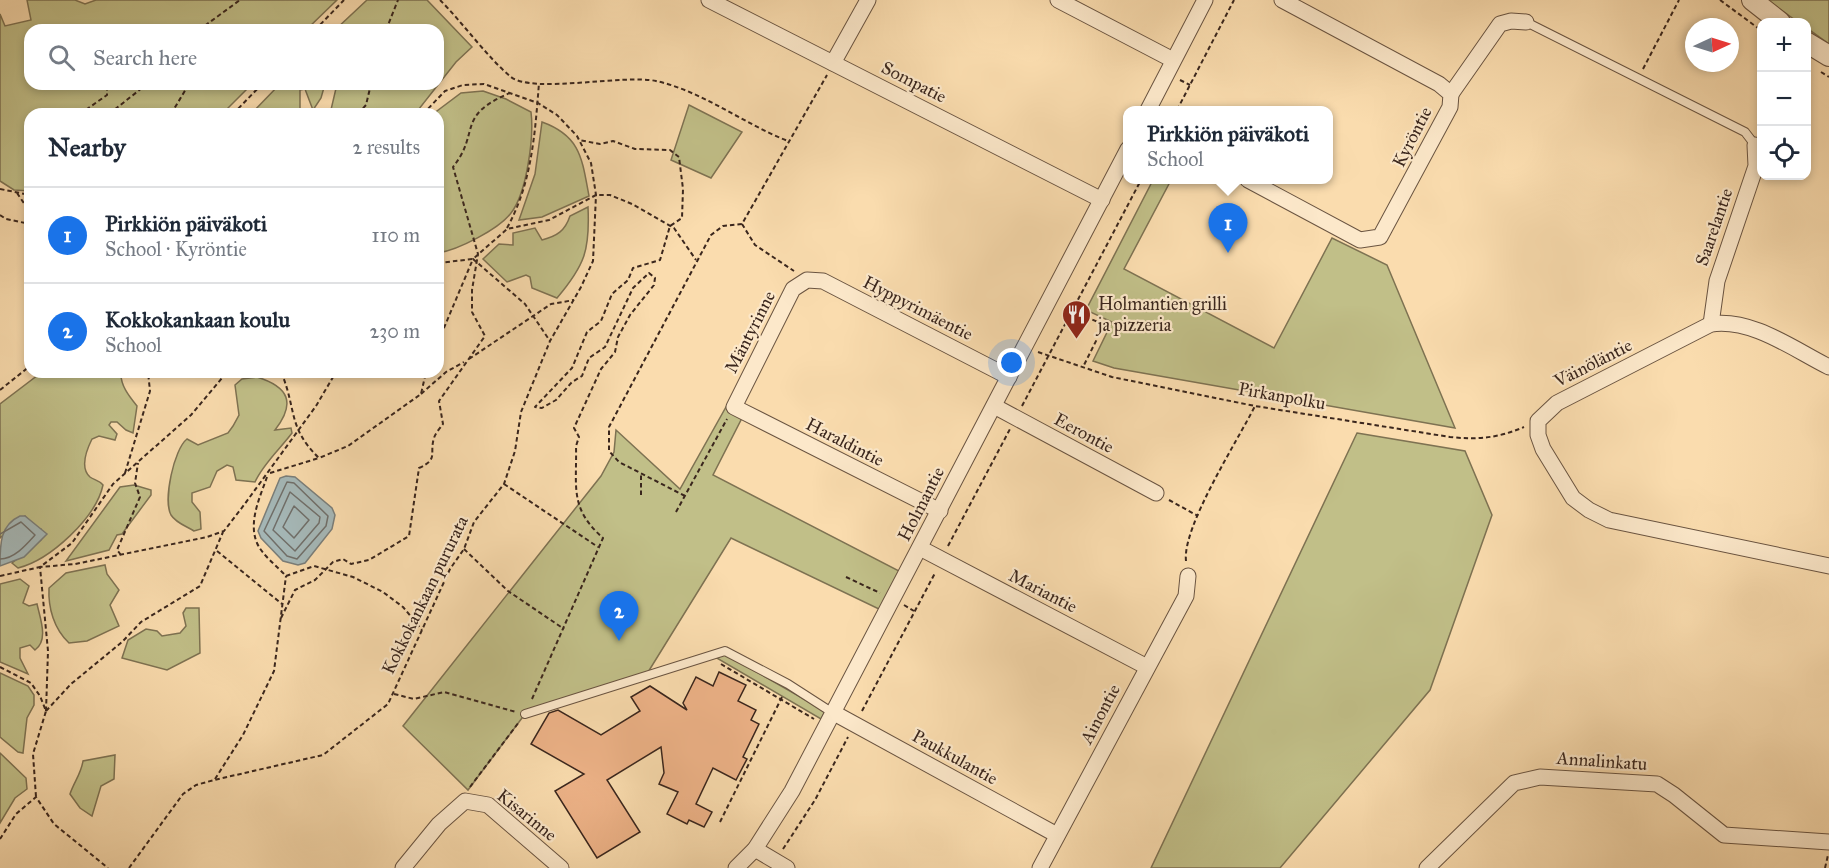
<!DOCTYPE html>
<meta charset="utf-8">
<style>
:root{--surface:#fff;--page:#f2f2f3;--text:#1f2937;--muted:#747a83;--line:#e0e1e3;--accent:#1a73e8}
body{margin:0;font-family:"IM FELL Great Primer",serif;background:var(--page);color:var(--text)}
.controls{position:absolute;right:18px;top:18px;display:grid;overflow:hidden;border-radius:12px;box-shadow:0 3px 9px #0003}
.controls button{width:54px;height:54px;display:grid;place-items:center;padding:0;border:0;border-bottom:2px solid var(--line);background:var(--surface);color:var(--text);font:30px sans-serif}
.compass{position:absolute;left:1685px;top:18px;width:54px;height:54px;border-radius:50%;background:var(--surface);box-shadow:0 3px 9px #0003;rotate:86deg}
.you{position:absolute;left:1012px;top:363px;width:21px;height:21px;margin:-15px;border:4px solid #fff;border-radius:50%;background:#1a73e8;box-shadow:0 0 0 9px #1a73e833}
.badge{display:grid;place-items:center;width:39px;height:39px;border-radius:50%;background:var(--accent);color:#fff;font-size:20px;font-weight:700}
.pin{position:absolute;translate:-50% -50px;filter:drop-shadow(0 2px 3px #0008)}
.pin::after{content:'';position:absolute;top:32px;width:21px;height:18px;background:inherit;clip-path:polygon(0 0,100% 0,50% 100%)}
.popup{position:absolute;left:1123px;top:106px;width:210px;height:78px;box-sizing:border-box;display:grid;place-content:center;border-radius:12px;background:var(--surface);filter:drop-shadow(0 2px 4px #0005);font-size:20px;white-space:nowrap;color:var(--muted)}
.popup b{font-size:22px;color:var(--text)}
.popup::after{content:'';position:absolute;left:50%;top:100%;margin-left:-12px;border:12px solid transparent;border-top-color:var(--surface)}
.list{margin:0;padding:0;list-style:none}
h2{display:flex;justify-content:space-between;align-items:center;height:78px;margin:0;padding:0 24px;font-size:26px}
h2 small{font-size:20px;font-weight:400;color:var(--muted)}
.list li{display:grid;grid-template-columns:39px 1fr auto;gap:18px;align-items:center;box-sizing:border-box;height:96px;padding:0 24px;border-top:2px solid var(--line)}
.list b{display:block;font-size:22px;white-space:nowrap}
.list p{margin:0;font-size:20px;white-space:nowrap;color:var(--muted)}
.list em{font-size:20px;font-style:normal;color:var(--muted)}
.icon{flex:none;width:33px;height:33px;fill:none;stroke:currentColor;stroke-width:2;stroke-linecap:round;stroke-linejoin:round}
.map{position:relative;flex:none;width:1829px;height:868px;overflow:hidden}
.search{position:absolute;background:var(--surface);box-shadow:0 3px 9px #0003;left:24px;top:24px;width:420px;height:66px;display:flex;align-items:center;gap:15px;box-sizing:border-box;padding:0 21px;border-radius:18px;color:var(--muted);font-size:22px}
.panel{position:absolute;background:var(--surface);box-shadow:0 3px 9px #0003;left:24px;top:108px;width:420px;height:270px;border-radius:18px}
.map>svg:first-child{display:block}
.green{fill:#c1bf88;stroke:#7e7252;stroke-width:1.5}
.water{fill:#a5b8b8;stroke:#7a7e7a;stroke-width:1.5}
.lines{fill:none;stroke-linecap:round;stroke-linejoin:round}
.shore{stroke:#706f6a;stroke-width:1.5}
.building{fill:#eeb388;stroke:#3a261d;stroke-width:1.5}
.service-casing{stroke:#6a5441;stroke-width:10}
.minor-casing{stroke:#6a5441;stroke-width:17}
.tertiary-casing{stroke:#6a5441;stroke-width:22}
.path{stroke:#3a261d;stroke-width:2;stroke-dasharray:4.5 3;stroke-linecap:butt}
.service{stroke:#fce8ca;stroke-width:8}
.minor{stroke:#fce8ca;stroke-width:15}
.tertiary{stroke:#fce8ca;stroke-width:20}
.labels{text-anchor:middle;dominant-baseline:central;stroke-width:4.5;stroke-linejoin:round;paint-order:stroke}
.street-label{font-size:18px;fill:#3a261d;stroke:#fce8ca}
.poi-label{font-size:18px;fill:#3a261d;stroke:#fce8ca;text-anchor:start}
</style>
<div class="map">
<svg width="1829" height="868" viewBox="0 0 1829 868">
<rect width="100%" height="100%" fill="#fadcae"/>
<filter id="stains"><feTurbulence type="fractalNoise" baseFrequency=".00333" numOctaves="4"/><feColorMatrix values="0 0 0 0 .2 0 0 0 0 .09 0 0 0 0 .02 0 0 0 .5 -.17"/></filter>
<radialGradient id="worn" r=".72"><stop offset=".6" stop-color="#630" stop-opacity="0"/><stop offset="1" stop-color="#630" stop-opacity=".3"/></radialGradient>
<g class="green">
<polygon points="27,0 75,0 85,4 96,0 337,0 306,30 30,30 30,84 252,84 222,114 30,114 30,191 14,190 0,181 0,14 5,26 31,20"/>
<polygon points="367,0 427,0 472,47 456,62 415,114 330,114 337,84 438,84 438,30 335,30"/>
<polygon points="1767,0 1829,0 1829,44 1807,28 1806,22 1798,22"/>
<polygon points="280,84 325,84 321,98 313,110 305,89 300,90 300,114 251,114"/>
<path d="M483,91L506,99L531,112C534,136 527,193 511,213C499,229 458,250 438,253V114H433L461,93Z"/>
<polygon points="689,105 742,132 711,178 671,160"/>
<path d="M542,122C581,136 582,159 589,196L542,217L519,220L535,174Z"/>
<polygon points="1153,180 1171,180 1124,269 1274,348 1332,238 1387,265 1455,428 1114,368 1093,361 1112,322 1086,310"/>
<path d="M588,207C590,250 585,265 557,298L532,288L530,277L526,275L507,282L483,259L499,244L513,245V233L535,228L542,240C557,236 565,231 570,216Z"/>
<path d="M42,372H121C120,385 129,396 137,406L133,433L126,430L117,422H111L109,425L117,434L115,440L99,436L92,439C87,449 79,467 90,477C94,480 99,480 103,485C96,518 50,560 18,568L12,563L41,540V529L36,528L25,516L0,538V404Z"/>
<path d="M257,377C289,387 296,403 275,430L291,428L292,433C280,449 263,464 255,482L236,480L233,467L227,465L217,471L210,487L192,493V502L200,512L201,529L194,531C186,526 176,523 171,515C163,500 174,449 187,439L198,445L228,433L233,426L239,415L235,385L242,379Z"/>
<polygon points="726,407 743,416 713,475 901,572 881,610 731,538 645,677 525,714 468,790 403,726 601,476 614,452 616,430 680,489"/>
<polygon points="1357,433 1465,451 1492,515 1430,690 1280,868 1151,868"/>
<polygon points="134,485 151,490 151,495 122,534 117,535 109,550 66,561 120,487"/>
<path d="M105,565L107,574L119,590L110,605L119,626L87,641L69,643C54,629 48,608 49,588L66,573Z"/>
<path d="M20,579L29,586L23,603L29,606L37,604C40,618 49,640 35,650L30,645L20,648V658L28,674L0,662V584Z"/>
<polygon points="186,608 199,608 200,653 167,670 122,658 128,640 146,629 157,631 162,636 180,633 186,626 183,613"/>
<polygon points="725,654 825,711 821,719 715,657"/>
<polygon points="0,673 28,686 34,695 34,705 27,718 23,753 18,752 0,737"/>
<polygon points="0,753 26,778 27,789 15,798 0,823"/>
<path d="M115,755L114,779L101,786L92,816L80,808L70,794C74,782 81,774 83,761Z"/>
</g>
<g class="water">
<polygon points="286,476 295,477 332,508 335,515 332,529 305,563 298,565 283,561 261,538 258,531 280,478"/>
<path d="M20,516H25L47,534L24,557L0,566C0,544 0,525 20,516Z"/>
</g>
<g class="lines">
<g class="shore">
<polygon points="287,482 294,483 328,516 326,526 297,559 287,556 264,531"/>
<polygon points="290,492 320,517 319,523 295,551 273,530"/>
<polygon points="294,506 309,520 294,538 283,527"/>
<path d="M0,534L21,522L35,535C26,545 14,559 0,559"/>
</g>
</g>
<polygon class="building" points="719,672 746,685 738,701 756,710 751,720 759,724 743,757 747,759 736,780 713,768 696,804 712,812 704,827 689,820 687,824 667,814 678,792 659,784 664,773 661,747 607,780 640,832 597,858 555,791 584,774 531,744 549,713 558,710 601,735 640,711 631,697 650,686 687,710 683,703 696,677 713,686"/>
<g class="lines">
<defs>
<g id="service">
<polyline points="1526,22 1745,132 1755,145"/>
<polyline points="525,714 725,651 788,684 833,713"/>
</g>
<g id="minor">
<polyline points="709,0 1102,200"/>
<polyline points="1058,0 1173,60"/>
<polyline points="833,63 868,0"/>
<polyline points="1451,94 1500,24 1511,21 1526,22"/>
<polyline points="1148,110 1205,0"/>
<polyline points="1248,180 1360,240 1380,237 1450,107 1451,94 1439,84 1282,0"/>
<polyline points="1711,324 1717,281 1756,166 1755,145"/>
<path d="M1829,367C1793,349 1752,318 1711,324L1557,403L1538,421V435L1543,449L1573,498L1589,510L1609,520L1829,566"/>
<polyline points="994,406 1156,493"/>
<polyline points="940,511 734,407 793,289 807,280 823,281 1009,377"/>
<polyline points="920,548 1147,667"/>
<polyline points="834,713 1057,835"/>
<polyline points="755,849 787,868"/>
<polyline points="403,868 439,824 465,801 488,805 561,868"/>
<polyline points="736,868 755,849 792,791 1128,149"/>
<polyline points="1040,868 1186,596 1188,576"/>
<polyline points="1427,868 1514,783 1540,777 1657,784 1674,795 1724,835 1829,842"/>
</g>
<g id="tertiary">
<polyline points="1752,0 1780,22"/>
<polyline points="1806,42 1829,56"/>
</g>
</defs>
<use href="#service" class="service-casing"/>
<use href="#minor" class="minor-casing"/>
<use href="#tertiary" class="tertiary-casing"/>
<g class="path">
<path d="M440,0C462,22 488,58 511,77C533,94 624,74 656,81C702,91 744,124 788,141"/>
<polyline points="1720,0 1762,31"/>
<polyline points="199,30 240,0"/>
<polyline points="315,30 344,0"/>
<polyline points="386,30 398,0"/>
<polyline points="1643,69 1679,0"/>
<polyline points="1821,72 1829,77"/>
<polyline points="1180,80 1190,85"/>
<polyline points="1177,110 1234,0"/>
<polyline points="80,114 107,95 107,88 115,84"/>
<polyline points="109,114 147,84"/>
<polyline points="171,114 189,84"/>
<polyline points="233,114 262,84"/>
<polyline points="358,114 366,105 371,84"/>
<polyline points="0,189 30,195"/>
<polyline points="17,193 30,212"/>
<polyline points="0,215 6,219 30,224"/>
<polyline points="742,224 755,245 794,271"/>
<path d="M507,228C532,183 535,133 539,83"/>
<polyline points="438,263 473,259 507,229 549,220 596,195 610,195 632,204 674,228 696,260"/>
<polyline points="1072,310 1104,325 1083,367"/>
<polyline points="438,342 473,259 525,304 550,341"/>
<path d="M1038,352L1112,377L1255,406L1450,437C1478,440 1498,438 1524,427"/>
<polyline points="469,359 551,304 574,300"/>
<path d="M281,372C297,409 287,427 319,458L348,446L421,394L426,372"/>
<polyline points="0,390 30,366"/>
<polyline points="421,394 446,372 464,362"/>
<polyline points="1022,406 1141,180"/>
<polyline points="125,473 150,391 148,372"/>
<polyline points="270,473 319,458"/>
<path d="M267,477C260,497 248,522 257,543C262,555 277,566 286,576L314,566L353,577L383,592L403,607L422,630"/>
<polyline points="504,484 598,547"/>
<polyline points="641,495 641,473"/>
<polyline points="685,496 619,462 609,451 609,427 711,235 723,226 742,224 827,75"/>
<polyline points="1169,500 1198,516"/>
<polyline points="676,512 727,419"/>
<polyline points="948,546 1010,429"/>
<polyline points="464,549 508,591 564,629"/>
<polyline points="217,551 282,604"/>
<polyline points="121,555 117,550 140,497 135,483 138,463"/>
<path d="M1186,561C1182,527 1238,440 1255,406"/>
<polyline points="0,576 40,567 72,543 113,484 191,415 227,372"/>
<polyline points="846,577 880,593"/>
<polyline points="904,605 914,611"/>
<path d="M281,618L295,590L315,580L333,562L343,559L351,564L369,560L409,536L419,468C439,459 429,454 434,438C435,434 440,428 443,424L439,401L485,336L472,312V290L478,254L453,167C481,132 455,116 510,93"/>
<polyline points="721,664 814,719"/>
<polyline points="0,667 31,683 40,696 46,711 33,754 36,797"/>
<polyline points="394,694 414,699 444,692 516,712"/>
<path d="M532,699L603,538C569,508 577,487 576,446L579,437L574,428L601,369L615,352L618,337L630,315L654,285L655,278L649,273L633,288L605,347L589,358L582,376L572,382L556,400L542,408L535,407L572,368L587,332L601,321L612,294L628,280L633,268L660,260L670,226L682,218L683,189L679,157L670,150L635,149L613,141L600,144L579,140"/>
<polyline points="46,711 48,651 40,567 75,564 207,537 224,531 244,505 316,406 336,372"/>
<polyline points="46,711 71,684 122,642 141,622 200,586 223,532"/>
<polyline points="862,711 935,573"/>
<polyline points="215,779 243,735 274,671 286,576"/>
<polyline points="470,787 519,722"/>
<polyline points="720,822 783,695"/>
<polyline points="0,839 16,814 36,797 54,824 108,868"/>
<polyline points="783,849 815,800 848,737"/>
<polyline points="129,868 183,794 196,785 214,780 323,755 388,704 450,569 464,549 474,522 504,484 515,451 521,412 550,341 581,287 593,261 596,195 591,163 577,136 557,115 538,103 484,84 463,85 445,91 423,114"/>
<polyline points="1825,868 1828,855"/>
</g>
<use href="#service" class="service"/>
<use href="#minor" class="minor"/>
<use href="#tertiary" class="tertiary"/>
</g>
<defs>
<symbol id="restaurant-pin" viewBox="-11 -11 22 30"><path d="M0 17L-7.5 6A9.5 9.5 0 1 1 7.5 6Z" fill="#8f2418" stroke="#fce8ca"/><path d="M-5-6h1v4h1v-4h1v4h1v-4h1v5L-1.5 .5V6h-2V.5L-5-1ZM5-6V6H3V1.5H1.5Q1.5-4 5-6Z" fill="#fff"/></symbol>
</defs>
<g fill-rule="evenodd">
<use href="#restaurant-pin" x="1060" y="298" width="33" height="45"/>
</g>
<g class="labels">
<g class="street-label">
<text transform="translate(914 82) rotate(27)">Sompatie</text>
<text transform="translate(1412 137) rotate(-63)">Kyröntie</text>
<text transform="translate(1714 227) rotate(-71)">Saarelantie</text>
<text transform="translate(918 308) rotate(27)">Hyppyrimäentie</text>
<text transform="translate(750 332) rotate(-63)">Mäntyrinne</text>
<text transform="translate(1593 363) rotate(-27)">Väinöläntie</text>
<text transform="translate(1282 396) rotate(10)">Pirkanpolku</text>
<text transform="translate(1084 433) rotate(28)">Eerontie</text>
<text transform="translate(845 442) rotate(27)">Haraldintie</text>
<text transform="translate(921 504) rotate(-63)">Holmantie</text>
<text transform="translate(1043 591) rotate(27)">Mariantie</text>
<text transform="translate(425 595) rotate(-64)">Kokkokankaan pururata</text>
<text transform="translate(1100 714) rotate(-62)">Ainontie</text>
<text transform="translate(955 757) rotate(29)">Paukkulantie</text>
<text transform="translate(1602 761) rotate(4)">Annalinkatu</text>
<text transform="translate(527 815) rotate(39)">Kisarinne</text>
</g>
<g class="poi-label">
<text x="1098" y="304">Holmantien grilli<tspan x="1098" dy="21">ja pizzeria</tspan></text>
</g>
</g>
<rect width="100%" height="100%" filter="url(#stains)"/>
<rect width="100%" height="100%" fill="url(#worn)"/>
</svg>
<div class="controls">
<button>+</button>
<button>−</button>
<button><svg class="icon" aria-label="locate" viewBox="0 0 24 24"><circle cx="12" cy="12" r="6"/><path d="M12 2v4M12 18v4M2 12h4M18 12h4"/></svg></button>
</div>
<svg class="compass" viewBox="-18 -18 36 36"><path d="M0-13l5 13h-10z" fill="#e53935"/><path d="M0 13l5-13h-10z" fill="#747a83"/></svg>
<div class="you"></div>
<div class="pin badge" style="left:1228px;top:253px">1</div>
<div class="popup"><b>Pirkkiön päiväkoti</b>School</div>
<div class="pin badge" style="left:619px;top:641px">2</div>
<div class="search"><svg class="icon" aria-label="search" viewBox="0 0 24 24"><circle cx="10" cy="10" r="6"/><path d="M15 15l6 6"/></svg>Search here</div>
<section class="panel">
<h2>Nearby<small>2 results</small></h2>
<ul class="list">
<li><span class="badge">1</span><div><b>Pirkkiön päiväkoti</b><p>School · Kyröntie</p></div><em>110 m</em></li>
<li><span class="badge">2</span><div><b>Kokkokankaan koulu</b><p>School</p></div><em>230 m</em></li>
</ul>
</section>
</div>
